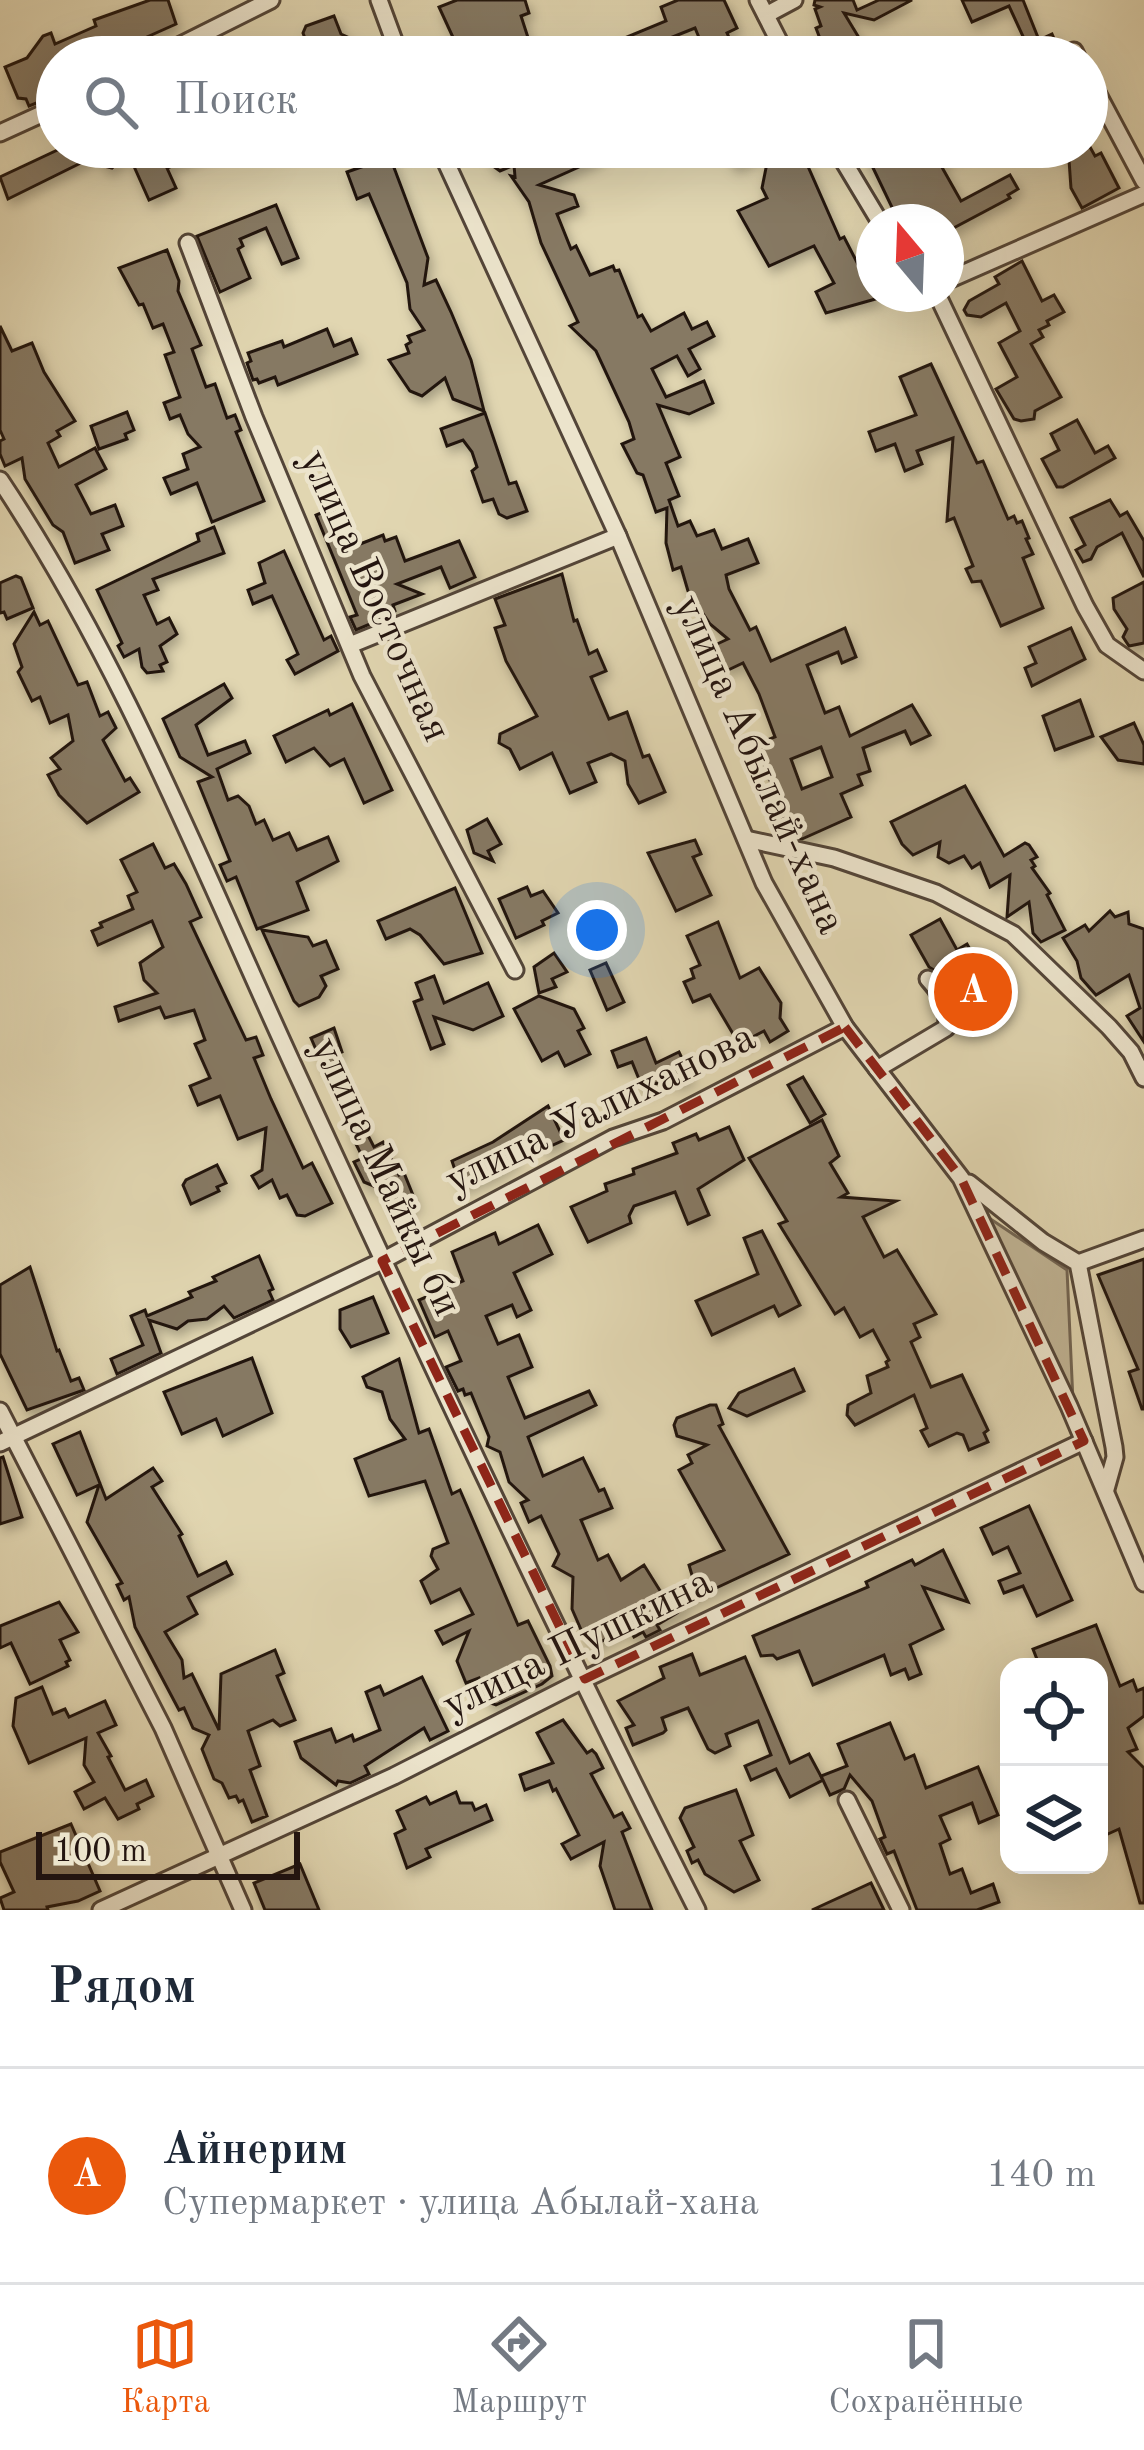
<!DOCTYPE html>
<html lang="ru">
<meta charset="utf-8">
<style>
:root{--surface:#fff;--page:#f2f2f3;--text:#1f2937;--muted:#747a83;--line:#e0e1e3;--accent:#ea580c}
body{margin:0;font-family:"Old Standard TT",serif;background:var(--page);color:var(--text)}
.controls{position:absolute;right:36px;bottom:36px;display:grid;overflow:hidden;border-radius:24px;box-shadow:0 12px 48px #0002}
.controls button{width:108px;height:108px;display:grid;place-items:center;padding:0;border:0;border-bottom:3px solid var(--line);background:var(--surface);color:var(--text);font:60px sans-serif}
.compass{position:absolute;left:856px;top:204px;width:108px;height:108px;border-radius:50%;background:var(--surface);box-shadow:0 12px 48px #0002;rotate:341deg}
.scale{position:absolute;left:36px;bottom:30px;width:264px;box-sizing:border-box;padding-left:12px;border:6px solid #241510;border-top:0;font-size:33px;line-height:42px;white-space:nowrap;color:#241510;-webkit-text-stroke:9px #ece4cc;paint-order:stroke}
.you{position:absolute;left:597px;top:930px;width:42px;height:42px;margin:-30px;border:9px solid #fff;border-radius:50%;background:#1a73e8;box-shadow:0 0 0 18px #1a73e833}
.badge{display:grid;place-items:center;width:78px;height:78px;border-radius:50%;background:var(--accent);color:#fff;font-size:39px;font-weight:700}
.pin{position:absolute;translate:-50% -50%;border:6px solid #fff;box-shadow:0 3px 12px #0006}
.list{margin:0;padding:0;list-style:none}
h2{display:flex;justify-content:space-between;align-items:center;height:156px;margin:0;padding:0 48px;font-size:51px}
h2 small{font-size:39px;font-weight:400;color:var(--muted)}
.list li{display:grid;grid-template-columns:78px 1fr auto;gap:36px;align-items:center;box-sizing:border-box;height:216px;padding:0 48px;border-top:3px solid var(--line)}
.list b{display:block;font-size:45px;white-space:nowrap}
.list p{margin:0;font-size:39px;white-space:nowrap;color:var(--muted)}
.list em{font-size:39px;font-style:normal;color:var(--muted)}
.icon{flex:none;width:66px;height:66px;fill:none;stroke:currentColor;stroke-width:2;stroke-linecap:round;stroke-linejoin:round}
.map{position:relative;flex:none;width:1144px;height:1910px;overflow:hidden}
.search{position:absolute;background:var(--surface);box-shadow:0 12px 48px #0002;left:36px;right:36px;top:36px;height:132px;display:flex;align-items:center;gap:30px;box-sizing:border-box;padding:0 42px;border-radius:66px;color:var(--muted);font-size:45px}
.sheet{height:372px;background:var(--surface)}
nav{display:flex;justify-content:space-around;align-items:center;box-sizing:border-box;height:168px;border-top:3px solid var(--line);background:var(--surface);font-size:33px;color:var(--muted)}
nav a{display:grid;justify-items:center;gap:6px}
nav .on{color:var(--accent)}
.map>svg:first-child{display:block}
.green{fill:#c1b596;stroke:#726553;stroke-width:3}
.building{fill:#867964;stroke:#241510;stroke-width:3;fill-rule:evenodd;filter:url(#shadow)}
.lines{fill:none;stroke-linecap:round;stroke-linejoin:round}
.minor-casing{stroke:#534538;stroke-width:21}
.minor{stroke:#ece4cc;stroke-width:15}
.marked{fill:none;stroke:#8f2418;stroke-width:9;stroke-dasharray:24 15;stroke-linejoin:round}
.labels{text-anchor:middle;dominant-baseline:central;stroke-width:9;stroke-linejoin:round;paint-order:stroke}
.street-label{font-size:42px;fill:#241510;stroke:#ece4cc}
</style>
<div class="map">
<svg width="1144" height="1910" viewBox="0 0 1144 1910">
<defs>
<filter id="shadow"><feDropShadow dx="3.5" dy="6" stdDeviation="6" flood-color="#0004"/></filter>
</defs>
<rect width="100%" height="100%" fill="#e1d6b1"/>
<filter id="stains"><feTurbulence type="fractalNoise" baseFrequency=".00167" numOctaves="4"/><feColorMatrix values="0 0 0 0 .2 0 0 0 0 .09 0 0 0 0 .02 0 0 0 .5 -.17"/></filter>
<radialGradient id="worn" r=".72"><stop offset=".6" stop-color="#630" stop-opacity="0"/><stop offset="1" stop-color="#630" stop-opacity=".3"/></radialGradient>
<polygon class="green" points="989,1218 1067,1270 1073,1401"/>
<g class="building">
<polygon points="150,0 168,0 176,24 102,57 57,57 57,88 41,94 44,100 29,106 26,99 18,98 5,67 27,58 43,36 51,33 55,44 96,26 94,20"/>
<polygon points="457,0 525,0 529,13 521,16 532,50 523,57 462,57 439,7"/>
<polygon points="678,0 724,0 737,28 727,33 732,44 715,52 713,46 700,40 695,28 660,42 671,57 634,57 628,53 622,39 666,21 661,7"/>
<polygon points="815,0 853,0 857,10 879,0 912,0 874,20 844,13 867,51 858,57 827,57 816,28 821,26 815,9 820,7 814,5"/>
<polygon points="962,0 1023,0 1039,40 1052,34 1062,57 999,57 1027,45 1009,6 972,22"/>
<polygon points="334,16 341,34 352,39 359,57 312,57 303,33 306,26"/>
<polygon points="64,147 218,147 218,148 167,168 176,188 149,200 128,153 112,168 104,166 99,154 8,199 0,177"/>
<path d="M486,147H595L599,158L539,185L574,195L578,206L557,214L571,249L576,246L590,275L613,266L615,271L619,270L638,317L642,315L651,331L684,313L692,329L707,322L714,336L689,349L700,369L688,376L677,356L652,369L666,397L704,381L713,403L689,414L658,405L680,457L666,463L679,496L669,500L678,526L690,521L697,536L714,530L722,549L748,539L758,563L726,575L729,589L750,630L756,627L771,661L845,628L856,657L842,663L838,652L807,665L825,713L839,707L850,736L912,705L930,735L911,744L905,731L863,748L870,771L858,775L862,785L841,794L851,817L802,839L791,836L780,811L788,808L780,790L772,786L757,744L775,737L759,694L743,663L726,671L715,645L728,639L710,624L688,591L681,567L673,570L666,543L667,508L656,512L643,475L637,473L622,444L634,439L629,422L596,351L570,326L578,322L541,243L529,202L511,176L515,177L514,165L500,171L493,166ZM821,747L832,777L802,789L791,759Z"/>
<polygon points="734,147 794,147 801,165 806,162 840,239 844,237 864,276 874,272 874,294 879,298 826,313 816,292 834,283 814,246 769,266 738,211 767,198 762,188 770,148 735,166 727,152"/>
<polygon points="863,147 908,147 914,157 932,147 965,147 939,162 961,201 1010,175 1018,189 1008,195 1010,198 946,232 946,222 899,222"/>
<polygon points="1048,147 1090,147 1095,156 1101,153 1119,188 1082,208 1071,188 1069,160"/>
<polygon points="390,157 428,258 424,285 436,280 451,312 471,360 484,411 453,399 445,378 422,396 410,391 389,360 409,353 406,345 411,342 408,336 424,330 410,309 407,283 369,194 357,199 347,172"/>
<polygon points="276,205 298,258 282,264 266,228 240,239 243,246 238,249 250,278 220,292 197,236"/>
<polygon points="167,250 179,281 178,291 201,345 192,349 206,387 215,384 227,418 235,415 241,430 236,432 264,501 212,522 197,483 171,494 164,478 188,469 183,454 200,447 188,434 180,415 170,419 164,403 180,397 165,355 174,352 163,324 153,328 143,304 139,305 119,268"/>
<polygon points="1022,261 1042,301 1054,295 1064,312 1047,321 1049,325 1039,330 1043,337 1031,344 1061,397 1035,411 1034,419 1021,421 1014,419 996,389 1017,377 999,343 1020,331 1006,303 981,317 967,315 964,310 969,301 999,284 995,277"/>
<polygon points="0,326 12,351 32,343 44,372 75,421 57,431 60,436 48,443 59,467 95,448 106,469 76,485 91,514 115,505 123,526 102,534 109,550 75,563 63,532 53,525 25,479 22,458 5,466 0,454 0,441 4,439 0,430"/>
<polygon points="327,329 334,346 351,339 357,354 278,385 275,377 259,383 257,379 253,380 247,363 251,361 248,353 282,341 284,347"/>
<polygon points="931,364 977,463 983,461 1008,519 1014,516 1017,523 1022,521 1029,538 1026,539 1033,554 1023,558 1043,608 1001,626 981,581 972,582 966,569 973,566 954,518 947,521 953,438 917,451 922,464 905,471 895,444 876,451 869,432 916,415 900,377"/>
<polygon points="127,412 134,430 125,434 127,439 99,449 91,426"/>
<polygon points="485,413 509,484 516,482 527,511 507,518 499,514 493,499 483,502 472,471 477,467 472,452 463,440 447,446 441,429"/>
<polygon points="1077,420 1095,453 1108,446 1115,458 1063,487 1057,487 1042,459 1059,450 1051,434"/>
<polygon points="1110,500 1120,516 1127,512 1144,541 1144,577 1122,533 1097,547 1091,559 1083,562 1076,550 1085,545 1071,518"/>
<polygon points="333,508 350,548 383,535 385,541 396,537 405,561 459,541 475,577 450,588 441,567 397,584 422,594 393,605 395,611 389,616 356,630 350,617 357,615 316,515"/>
<polygon points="214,527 224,553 153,579 158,590 144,595 157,624 169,618 177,634 160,646 167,662 160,665 163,671 147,673 142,667 139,649 124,657 118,646 122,643 97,590 199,541 197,534"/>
<polygon points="284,551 324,640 331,636 338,651 295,674 287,660 298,654 272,596 253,604 248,590 265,583 259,563"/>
<polygon points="562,574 574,621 577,620 589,654 597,650 606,671 591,677 609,719 627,712 643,757 649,755 665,792 639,803 628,784 625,761 611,754 588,763 596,782 570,793 552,753 520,769 510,749 499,743 500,734 537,716 506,661 495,628 505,625 495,599"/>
<polygon points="16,576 21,578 33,608 7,619 4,612 0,613 0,583"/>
<polygon points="1144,582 1144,643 1129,646 1123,637 1127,629 1114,609 1113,598"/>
<polygon points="34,612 40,625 48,621 78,685 87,682 100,716 108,712 116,728 103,740 125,781 130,778 139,792 87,823 59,795 48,775 60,769 51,758 73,741 68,715 50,723 40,697 32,701 18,672 22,667 14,644"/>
<polygon points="1071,628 1085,659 1032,686 1025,668 1036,663 1029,647"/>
<polygon points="224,684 232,698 196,725 208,755 245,741 250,753 217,769 228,800 238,796 249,806 256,824 264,820 273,840 289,833 297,850 328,837 338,861 297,882 308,910 257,929 236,877 227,881 220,865 230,861 198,782 212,777 180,757 163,719"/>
<polygon points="1080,700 1093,736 1055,750 1043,716"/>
<polygon points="352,704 392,790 364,803 344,759 330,766 314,748 286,762 274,736 328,710 330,715"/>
<polygon points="1134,723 1144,745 1144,764 1118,760 1101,737"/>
<polygon points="965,786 1004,856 1025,843 1029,845 1037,857 1031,860 1035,866 1032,868 1050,893 1047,895 1065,930 1041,942 1033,933 1029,902 1007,917 1010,875 990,887 980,863 972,868 964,856 949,863 938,857 940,842 913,855 902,844 891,822"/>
<polygon points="487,819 501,844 488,851 493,861 474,853 467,830"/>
<polygon points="695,840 701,854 693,857 711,895 676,911 648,853"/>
<polygon points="153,844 165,868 174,864 186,884 201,917 190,922 246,1040 256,1037 263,1055 254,1058 271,1099 303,1168 312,1163 332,1203 305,1216 297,1215 287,1195 280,1198 272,1180 259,1188 252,1176 262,1170 266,1128 238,1139 220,1096 198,1105 190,1086 210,1078 195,1044 205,1040 194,1010 165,1018 160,1007 119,1021 115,1007 157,993 144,980 140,963 163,947 152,921 98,945 92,931 102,927 100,923 133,909 128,896 137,892 121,860"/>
<polygon points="527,887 531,896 543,891 558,913 542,921 544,925 516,938 499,899"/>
<polygon points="455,888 482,953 444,964 420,935 410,929 386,939 378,921"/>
<polygon points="1110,911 1115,917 1128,912 1129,924 1144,929 1144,1042 1127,1016 1140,1008 1129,975 1096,995 1081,978 1077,961 1063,938 1085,925 1089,931"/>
<polygon points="940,919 957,950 967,944 1004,1009 971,1027 942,975 929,967 911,935"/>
<polygon points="718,922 740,978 759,968 781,1003 780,1018 788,1031 770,1042 764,1031 739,1044 710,995 693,1002 684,982 694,978 691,969 700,965 687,936"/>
<polygon points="262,930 308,937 313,946 326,941 338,969 321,976 326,986 319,997 299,1006 294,1001"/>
<polygon points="554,953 567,972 552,979 556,987 539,993 534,967"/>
<polygon points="606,963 624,1002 607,1010 590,970"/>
<polygon points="434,976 444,1003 488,983 503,1016 473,1030 434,1017 444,1044 431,1049 414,1002 422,999 416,983"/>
<polygon points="539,996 574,1009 584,1028 578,1031 590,1054 565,1066 558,1052 542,1061 514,1009"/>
<polygon points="334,1028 342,1052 333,1056 337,1065 325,1070 311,1038"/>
<polygon points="646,1038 656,1063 679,1052 691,1077 675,1084 672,1077 643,1089 632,1062 618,1067 612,1051"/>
<polygon points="803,1077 825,1114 810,1123 788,1085"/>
<polygon points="548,1106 564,1140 544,1149 538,1136 515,1147 516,1159 494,1174 461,1188 452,1161 493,1142"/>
<polygon points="822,1120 839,1156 830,1163 848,1193 841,1197 896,1201 863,1217 884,1257 897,1250 936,1314 914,1324 920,1337 911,1342 931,1387 962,1375 988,1430 984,1433 988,1442 969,1450 963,1435 957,1433 929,1446 921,1431 927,1428 914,1395 855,1425 847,1415 848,1405 871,1393 867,1376 888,1367 886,1362 889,1360 873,1330 860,1337 844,1308 835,1314 779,1224 787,1221 749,1158"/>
<polygon points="361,1122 374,1147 383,1142 399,1175 404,1173 417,1205 405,1210 407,1215 396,1219 381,1189 364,1182 354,1162 363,1158 348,1128"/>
<polygon points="729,1127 744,1160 698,1189 709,1215 688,1224 675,1192 634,1206 629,1216 631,1223 588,1242 571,1207 607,1191 605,1184 634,1174 633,1169 677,1153 673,1143 696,1134 699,1140"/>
<polygon points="217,1165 226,1183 217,1187 219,1191 191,1204 183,1185 186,1180"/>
<polygon points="538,1225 552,1254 514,1273 531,1310 517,1317 512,1305 486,1316 498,1344 519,1335 532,1367 508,1377 525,1418 589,1391 596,1405 528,1437 543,1476 583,1458 599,1491 604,1489 612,1508 581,1520 598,1560 608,1555 621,1580 644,1565 664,1597 669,1597 694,1582 689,1565 724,1550 679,1470 692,1463 688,1455 707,1445 677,1436 674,1425 677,1418 710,1405 716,1405 723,1424 719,1426 789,1554 684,1603 686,1606 677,1613 657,1625 660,1630 646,1637 643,1632 634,1637 629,1628 592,1646 586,1641 572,1609 573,1577 553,1566 559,1554 541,1516 529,1522 521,1503 528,1500 509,1482 500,1452 487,1446 489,1437 471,1393 465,1395 463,1389 458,1391 446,1367 461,1361 448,1331 435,1337 419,1300 463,1281 452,1252 495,1233 499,1244"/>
<polygon points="762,1231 800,1305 779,1316 774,1306 712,1335 696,1301 758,1274 744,1238"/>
<polygon points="259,1256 273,1289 269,1291 273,1300 234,1318 224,1306 207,1319 188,1321 177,1329 149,1320 161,1353 117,1374 111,1359 143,1345 131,1316 145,1310 147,1316 192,1297 189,1292 216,1281 213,1277"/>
<polygon points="1144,1259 1144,1409 1142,1409 1129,1372 1138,1369 1098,1275"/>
<polygon points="30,1267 57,1351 59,1350 71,1381 79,1378 84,1390 27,1410 0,1354 0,1285"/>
<polygon points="373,1297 388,1333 351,1347 340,1329 340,1310"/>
<polygon points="252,1358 272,1413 223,1436 216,1419 182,1434 164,1392"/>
<polygon points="399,1359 419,1433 429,1429 452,1494 460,1490 518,1625 528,1621 550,1666 552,1676 542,1684 496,1705 488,1702 479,1678 466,1683 457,1661 469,1631 443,1644 436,1631 473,1614 460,1589 431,1603 421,1581 438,1569 431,1556 433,1549 448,1543 425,1481 369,1496 355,1459 405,1439 390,1419 382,1392 367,1387 363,1377"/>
<polygon points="794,1369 804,1391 747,1416 729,1408 739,1393"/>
<polygon points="80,1432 106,1499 153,1468 162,1481 152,1487 182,1534 179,1536 198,1576 226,1562 232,1574 188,1597 197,1614 165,1632 182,1660 184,1678 192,1674 219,1730 221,1674 275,1650 284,1673 277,1676 295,1720 280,1726 273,1720 248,1731 260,1766 250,1770 267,1816 252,1822 243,1800 239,1802 236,1796 229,1798 222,1783 214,1779 202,1749 209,1735 193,1728 184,1708 179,1710 135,1627 129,1597 124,1600 117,1585 122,1583 87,1522 99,1485 77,1495 53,1444"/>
<polygon points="3,1457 22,1517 0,1524 0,1458"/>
<polygon points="1029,1506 1072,1600 1037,1616 1023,1586 1004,1593 999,1581 1020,1573 1008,1547 993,1554 981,1528"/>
<polygon points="943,1550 968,1602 923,1587 943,1629 910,1645 921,1674 909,1679 905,1669 891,1675 884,1655 813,1685 799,1651 777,1659 773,1655 761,1656 753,1636 868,1587 866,1582 912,1560 915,1565"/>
<polygon points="59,1602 78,1632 60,1640 70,1660 66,1662 68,1666 30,1684 11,1643 0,1648 0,1626"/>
<polygon points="1096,1625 1120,1686 1133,1680 1137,1691 1144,1688 1144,1716 1128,1728 1137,1749 1128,1752 1144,1768 1144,1903 1140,1903 1119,1829 1099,1838 1099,1817 1103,1815 1099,1804 1099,1667 1040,1667 1033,1649"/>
<polygon points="692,1654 700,1675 745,1657 790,1763 809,1754 823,1780 790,1797 776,1769 751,1780 745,1766 771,1755 758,1721 726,1734 730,1746 715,1753 708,1749 688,1708 662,1718 666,1730 663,1733 633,1745 626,1728 634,1725 618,1701 664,1678 660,1667"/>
<polygon points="422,1677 448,1731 430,1740 424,1728 365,1766 369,1774 350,1783 338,1781 336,1785 301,1758 295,1742 331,1729 336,1742 352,1735 354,1741 380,1730 366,1692 380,1686 384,1695"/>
<polygon points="42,1687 53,1714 65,1709 69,1717 105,1701 116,1725 98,1733 111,1756 108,1757 125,1790 146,1780 153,1796 137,1804 139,1809 118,1819 105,1798 84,1809 75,1792 94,1782 84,1765 86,1738 29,1763 13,1726 16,1698"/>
<polygon points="563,1720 587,1753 592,1750 596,1754 603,1768 591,1774 614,1817 622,1813 630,1828 622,1832 652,1910 615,1910 600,1866 604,1842 571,1859 562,1844 579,1835 556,1789 553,1791 549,1781 525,1790 520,1775 553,1763 537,1733"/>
<polygon points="890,1723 905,1759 914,1755 926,1788 978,1767 998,1815 979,1823 972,1803 940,1816 950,1839 940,1844 950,1874 962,1869 971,1893 993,1884 999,1902 977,1910 917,1910 894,1851 887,1854 880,1839 885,1837 872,1801 850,1775 844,1789 830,1795 821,1776 847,1766 838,1744"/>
<polygon points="736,1790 753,1835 740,1841 759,1880 734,1892 705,1874 698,1860 692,1863 687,1851 694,1847 680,1818 685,1808"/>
<polygon points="456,1792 460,1803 472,1803 475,1810 486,1805 492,1820 426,1849 430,1857 407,1868 395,1834 405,1829 397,1811 426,1797 430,1804"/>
<polygon points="71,1824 100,1891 78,1901 47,1907 48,1910 4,1910 0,1898 14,1892 0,1862 0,1852"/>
<polygon points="300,1864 319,1910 265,1910 254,1883"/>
<polygon points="871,1883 884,1910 812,1910"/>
</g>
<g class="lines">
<defs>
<g id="minor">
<polyline points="379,0 400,57"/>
<polyline points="758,0 787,57"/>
<polyline points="766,15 794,0"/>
<polyline points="1074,51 1077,57"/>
<polyline points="157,57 271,0"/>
<polyline points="1087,74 1144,181"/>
<polyline points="0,133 57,107"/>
<polyline points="439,147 618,536 764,883 845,1027 961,1178 1069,1406 1144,1583"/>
<polyline points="835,147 880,222"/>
<polyline points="188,243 254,417 362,676 515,970"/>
<polyline points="946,281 1144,194"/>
<polyline points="937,294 1085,606 1107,645 1144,671"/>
<path d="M0,480C121,661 202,867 293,1065C423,1348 556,1632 697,1910"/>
<polyline points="350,645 618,536"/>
<polyline points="746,839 834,858 936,893 1013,934 1109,1027 1131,1052 1144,1078"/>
<path d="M877,1069L946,1028C950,1009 941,993 928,979"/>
<polyline points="969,1183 1043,1242 1078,1263 1114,1447 1115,1457 1106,1489"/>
<polyline points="1078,1263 1144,1239"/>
<polyline points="0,1411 163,1728 243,1910"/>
<polyline points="0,1443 382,1261 613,1138 663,1121 845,1027"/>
<polyline points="847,1800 901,1910"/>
<polyline points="101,1910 394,1776 585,1679 1084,1441"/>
</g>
</defs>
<use href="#minor" class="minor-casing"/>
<use href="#minor" class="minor"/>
</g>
<path class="marked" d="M845,1027L961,1178L1084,1441L585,1679L382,1261Z"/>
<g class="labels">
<g class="street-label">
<text transform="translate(374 596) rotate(66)">улица Восточная</text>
<text transform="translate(758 765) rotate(66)">улица Абылай-хана</text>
<text transform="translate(601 1110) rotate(-26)">улица Уалиханова</text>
<text transform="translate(385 1177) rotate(65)">улица Майкы би</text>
<text transform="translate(578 1645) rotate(-26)">улица Пушкина</text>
</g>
</g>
<rect width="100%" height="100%" filter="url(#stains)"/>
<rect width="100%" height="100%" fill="url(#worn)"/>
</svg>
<div class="controls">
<button><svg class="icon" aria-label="locate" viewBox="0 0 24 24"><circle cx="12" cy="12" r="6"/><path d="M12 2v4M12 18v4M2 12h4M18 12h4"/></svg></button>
<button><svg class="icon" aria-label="layers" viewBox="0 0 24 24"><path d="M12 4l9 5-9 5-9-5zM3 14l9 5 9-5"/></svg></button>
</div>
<svg class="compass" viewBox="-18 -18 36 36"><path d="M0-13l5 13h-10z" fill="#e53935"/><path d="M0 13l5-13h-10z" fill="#747a83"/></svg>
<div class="scale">100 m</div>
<div class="you"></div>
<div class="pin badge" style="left:973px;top:992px">A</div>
<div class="search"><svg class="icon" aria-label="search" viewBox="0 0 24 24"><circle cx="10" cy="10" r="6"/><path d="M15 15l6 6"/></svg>Поиск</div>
</div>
<section class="sheet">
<h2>Рядом<small></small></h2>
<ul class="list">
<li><span class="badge">A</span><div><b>Айнерим</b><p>Супермаркет · улица Абылай-хана</p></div><em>140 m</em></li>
</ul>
</section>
<nav>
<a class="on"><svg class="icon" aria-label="map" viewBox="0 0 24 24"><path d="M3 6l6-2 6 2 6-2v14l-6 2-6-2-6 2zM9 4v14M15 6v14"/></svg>Карта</a>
<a><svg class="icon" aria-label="directions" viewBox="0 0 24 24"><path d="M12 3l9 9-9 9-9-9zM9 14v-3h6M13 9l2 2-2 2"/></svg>Маршрут</a>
<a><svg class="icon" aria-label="saved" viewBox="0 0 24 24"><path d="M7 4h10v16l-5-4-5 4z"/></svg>Сохранённые</a>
</nav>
